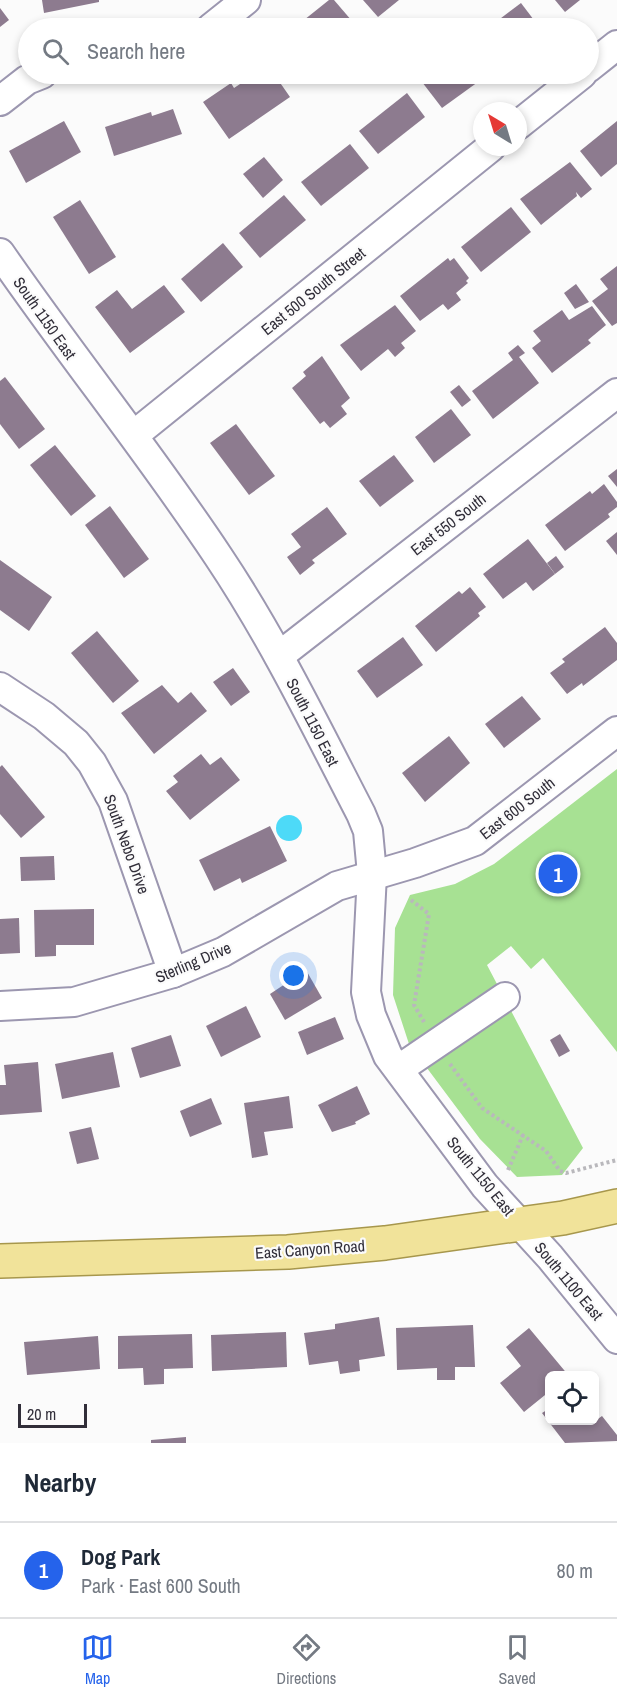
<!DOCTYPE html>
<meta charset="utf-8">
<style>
:root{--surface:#fff;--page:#f2f2f3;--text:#1f2937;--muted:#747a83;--line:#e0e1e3;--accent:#2563eb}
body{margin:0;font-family:"Archivo Narrow",sans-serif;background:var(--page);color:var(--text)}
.controls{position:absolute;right:18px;bottom:18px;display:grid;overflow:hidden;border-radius:9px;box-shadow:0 3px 9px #0003}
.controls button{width:54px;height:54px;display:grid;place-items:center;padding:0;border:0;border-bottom:2px solid var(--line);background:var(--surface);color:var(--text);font:30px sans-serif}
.compass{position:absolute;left:473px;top:102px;width:54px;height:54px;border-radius:50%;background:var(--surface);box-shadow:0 3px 9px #0003;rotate:322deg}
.scale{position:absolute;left:18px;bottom:15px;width:69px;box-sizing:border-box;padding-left:6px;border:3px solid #312e39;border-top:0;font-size:16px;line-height:21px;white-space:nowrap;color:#312e39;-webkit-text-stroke:4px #fbfbfb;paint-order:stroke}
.you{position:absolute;left:294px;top:976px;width:21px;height:21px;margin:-15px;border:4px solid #fff;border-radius:50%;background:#1a73e8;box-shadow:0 0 0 9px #1a73e833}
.badge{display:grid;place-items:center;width:39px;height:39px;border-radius:50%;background:var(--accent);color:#fff;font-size:20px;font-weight:700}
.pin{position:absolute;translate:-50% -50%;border:3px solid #fff;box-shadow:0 2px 6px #0006}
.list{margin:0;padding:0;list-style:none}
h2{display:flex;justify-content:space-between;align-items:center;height:78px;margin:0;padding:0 24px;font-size:26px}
h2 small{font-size:20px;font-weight:400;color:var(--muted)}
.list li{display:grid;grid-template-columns:39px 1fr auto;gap:18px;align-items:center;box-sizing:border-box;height:96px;padding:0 24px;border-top:2px solid var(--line)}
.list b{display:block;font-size:22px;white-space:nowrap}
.list p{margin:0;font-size:20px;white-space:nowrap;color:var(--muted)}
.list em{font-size:20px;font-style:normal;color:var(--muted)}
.icon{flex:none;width:33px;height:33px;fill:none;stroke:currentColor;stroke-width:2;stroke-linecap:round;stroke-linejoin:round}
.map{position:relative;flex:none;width:617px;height:1443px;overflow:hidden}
.search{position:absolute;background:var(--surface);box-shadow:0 3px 9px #0003;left:18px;right:18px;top:18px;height:66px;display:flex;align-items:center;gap:15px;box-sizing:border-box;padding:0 21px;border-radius:33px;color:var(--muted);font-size:22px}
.sheet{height:174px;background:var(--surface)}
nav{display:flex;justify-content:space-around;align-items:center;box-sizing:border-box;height:84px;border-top:2px solid var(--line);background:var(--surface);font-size:16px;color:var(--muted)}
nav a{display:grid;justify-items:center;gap:3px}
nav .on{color:var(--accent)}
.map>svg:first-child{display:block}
.green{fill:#a7e193}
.water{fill:#4ddaf8}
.building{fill:#8d7b8f}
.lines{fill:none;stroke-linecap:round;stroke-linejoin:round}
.minor-casing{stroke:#9c97b0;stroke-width:32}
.major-casing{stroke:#a7974c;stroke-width:36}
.path{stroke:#b9b8bc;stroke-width:4;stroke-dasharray:3 3;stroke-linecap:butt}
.minor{stroke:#fff;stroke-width:28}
.major{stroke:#f1e39a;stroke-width:33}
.labels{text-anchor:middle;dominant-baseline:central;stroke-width:4.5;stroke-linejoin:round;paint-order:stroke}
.street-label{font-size:16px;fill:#312e39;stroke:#fbfbfb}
</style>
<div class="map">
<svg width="617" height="1443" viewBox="0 0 617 1443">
<rect width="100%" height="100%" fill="#fbfbfb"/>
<polygon class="green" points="617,769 617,1052 543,958 531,969 511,946 487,965 583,1148 562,1175 517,1177 480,1139 409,1044 393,995 395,928 410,895 455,884 494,864"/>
<circle class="water" cx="289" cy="828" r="13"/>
<g class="building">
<polygon points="42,0 99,0 99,2 44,13"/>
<polygon points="329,0 334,0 358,28 294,28"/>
<polygon points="363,0 399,0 378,17"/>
<polygon points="555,0 580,0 565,12"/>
<polygon points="521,3 540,28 488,28"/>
<polygon points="0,8 9,20 0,27"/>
<polygon points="255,74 274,74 290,97 229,139 203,102 231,83 234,88"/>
<polygon points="433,74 489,74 442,108 422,82"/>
<polygon points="407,93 425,117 378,154 359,131"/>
<polygon points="173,109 182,134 114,156 105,127 151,112 152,116"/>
<polygon points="64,121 81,152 26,183 9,151"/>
<polygon points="617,121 617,164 601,177 580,151"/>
<polygon points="350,144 369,168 321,206 301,182"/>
<polygon points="264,157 283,180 263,198 243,174"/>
<polygon points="570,162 592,189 581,198 576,192 577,196 541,225 520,199"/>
<polygon points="284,195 306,220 260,258 239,233"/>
<polygon points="80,200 116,257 89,274 53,217"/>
<polygon points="511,207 531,232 481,272 461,247"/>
<polygon points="223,243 243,267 201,302 181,279"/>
<polygon points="448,258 450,261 454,258 469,278 466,281 468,283 456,293 461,300 448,310 443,304 420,321 400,296"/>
<polygon points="617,266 617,323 612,326 592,301 608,289 600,279"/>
<polygon points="576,284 589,302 575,309 564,293"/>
<polygon points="164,285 185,312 130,353 95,307 117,290 132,309"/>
<polygon points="395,305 416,331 401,343 405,348 395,357 388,349 361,371 340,345"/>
<polygon points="592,306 606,325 588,340 591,343 552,373 532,348 541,341 533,331 562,310 569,320"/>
<polygon points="518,345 525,353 519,357 539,383 493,419 472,391 513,360 508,353"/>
<polygon points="322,356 350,398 341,406 347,414 330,428 324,421 320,424 292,388 306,376 303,372"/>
<polygon points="5,377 45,429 19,449 0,424 0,381"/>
<polygon points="459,385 471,400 462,407 450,392"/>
<polygon points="451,409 471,435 434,463 415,437"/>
<polygon points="236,424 275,476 249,495 210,443"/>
<polygon points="55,445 96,496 71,516 30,465"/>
<polygon points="394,455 414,481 380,507 359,481"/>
<polygon points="617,469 617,487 608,476"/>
<polygon points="604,484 617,502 617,507 608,514 610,517 565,551 545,525 590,491 592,494"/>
<polygon points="110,506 149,559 124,578 85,525"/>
<polygon points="327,507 347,534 312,560 315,563 300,575 287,557 301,547 291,534"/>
<polygon points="617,532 617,555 606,541"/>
<polygon points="528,539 555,574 533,591 526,582 503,599 483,574"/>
<polygon points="556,556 564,567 555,574 547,563"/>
<polygon points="0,560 52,597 29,631 0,610"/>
<polygon points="470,587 486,607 478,613 480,616 436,652 415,626 459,591 462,594"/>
<polygon points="605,627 617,643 617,660 583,686 582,683 567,694 550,673 565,662 562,659"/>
<polygon points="97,631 139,681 113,703 71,653"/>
<polygon points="403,637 423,665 377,698 357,671"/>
<polygon points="233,668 250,692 231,706 213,682"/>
<polygon points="162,685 178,703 191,692 207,711 154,754 121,713"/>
<polygon points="522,696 541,719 504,748 485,724"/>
<polygon points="449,736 470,763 425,802 402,773"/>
<polygon points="201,754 210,765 221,757 240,780 190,820 166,791 178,782 173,776"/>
<polygon points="2,765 45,817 21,838 0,814 0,767"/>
<polygon points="270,826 287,861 242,883 240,878 214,891 199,860"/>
<polygon points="54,856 55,880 21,881 20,857"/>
<polygon points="94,909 94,945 56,945 56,956 35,957 34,910"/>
<polygon points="19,918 20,953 0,954 0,919"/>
<polygon points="306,970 322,998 285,1020 270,994"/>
<polygon points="246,1006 261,1037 221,1057 206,1026"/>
<polygon points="335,1017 344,1039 307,1055 298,1032"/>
<polygon points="560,1034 570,1051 559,1057 550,1040"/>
<polygon points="171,1035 181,1066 140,1078 131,1048"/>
<polygon points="113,1052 120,1087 62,1099 55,1064"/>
<polygon points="38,1062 42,1112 0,1115 0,1085 6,1085 4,1065"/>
<polygon points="357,1086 370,1114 355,1122 356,1124 332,1132 318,1105"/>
<polygon points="289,1096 293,1128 264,1132 268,1155 252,1158 244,1103"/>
<polygon points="211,1098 222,1124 190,1137 180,1111"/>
<polygon points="91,1127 99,1159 77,1164 69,1132"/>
<polygon points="379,1317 385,1356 359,1360 360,1371 340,1374 338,1361 309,1365 304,1333 335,1329 335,1324"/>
<polygon points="473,1325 475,1367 455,1367 455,1380 437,1380 437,1368 397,1370 396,1328"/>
<polygon points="529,1328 569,1376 550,1376 550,1391 524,1412 500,1383 521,1366 506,1347"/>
<polygon points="286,1332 287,1367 212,1371 211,1335"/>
<polygon points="192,1334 193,1368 164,1369 164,1384 144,1385 143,1368 118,1369 118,1336"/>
<polygon points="98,1336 100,1369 27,1375 24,1342"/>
<polygon points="550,1408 550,1420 595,1421 602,1416 617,1435 617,1441 565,1443 542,1413"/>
<polygon points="186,1437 186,1443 151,1443 151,1440"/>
</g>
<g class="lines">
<defs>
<g id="minor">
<polyline points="211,28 246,0"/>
<polyline points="588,68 617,45"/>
<polyline points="0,101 27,80 42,74"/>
<polyline points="518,125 582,74"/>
<path d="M0,253C71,356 149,452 218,556C273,638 316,727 361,814L368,831L372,874L366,992L371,1015L388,1056L485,1186L550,1257L617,1339"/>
<polyline points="134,435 491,147"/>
<polyline points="279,656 617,393"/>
<polyline points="0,687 44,716 76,743 92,763 113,801 173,973"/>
<polyline points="0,1006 74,1002 173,973 223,952 337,886 415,863 475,841 617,731"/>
<polyline points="399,1069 505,997"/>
</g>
<polyline id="major" points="0,1261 288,1252 385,1243 563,1218 617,1206"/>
</defs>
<use href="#minor" class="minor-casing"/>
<use href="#major" class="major-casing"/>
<g class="path">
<polyline points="411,900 429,914 414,1005 424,1022"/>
<polyline points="450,1064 482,1108 546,1151 560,1171 566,1173 617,1160"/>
<polyline points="508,1170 523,1135"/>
</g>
<use href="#minor" class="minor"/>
<use href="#major" class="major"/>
</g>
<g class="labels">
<g class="street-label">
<text transform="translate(313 291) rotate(-39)">East 500 South Street</text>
<text transform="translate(45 318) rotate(55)">South 1150 East</text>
<text transform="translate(448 524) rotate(-38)">East 550 South</text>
<text transform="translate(313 722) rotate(63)">South 1150 East</text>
<text transform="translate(517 808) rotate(-38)">East 600 South</text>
<text transform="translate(127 844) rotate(70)">South Nebo Drive</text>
<text transform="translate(193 962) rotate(-23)">Sterling Drive</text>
<text transform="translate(481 1176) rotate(51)">South 1150 East</text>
<text transform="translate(310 1249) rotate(-4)">East Canyon Road</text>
<text transform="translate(569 1281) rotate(50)">South 1100 East</text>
</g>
</g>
</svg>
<div class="controls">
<button><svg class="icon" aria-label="locate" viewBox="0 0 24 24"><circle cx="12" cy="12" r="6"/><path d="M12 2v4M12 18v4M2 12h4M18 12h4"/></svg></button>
</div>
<svg class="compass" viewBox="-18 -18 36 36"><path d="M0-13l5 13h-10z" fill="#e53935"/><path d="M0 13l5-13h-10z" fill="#747a83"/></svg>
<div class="scale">20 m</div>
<div class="you"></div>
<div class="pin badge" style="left:558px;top:874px">1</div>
<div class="search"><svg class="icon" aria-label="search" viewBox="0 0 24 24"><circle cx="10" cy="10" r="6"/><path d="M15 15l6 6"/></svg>Search here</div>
</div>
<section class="sheet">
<h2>Nearby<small></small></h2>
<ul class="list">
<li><span class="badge">1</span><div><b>Dog Park</b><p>Park · East 600 South</p></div><em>80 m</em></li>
</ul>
</section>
<nav>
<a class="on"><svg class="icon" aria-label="map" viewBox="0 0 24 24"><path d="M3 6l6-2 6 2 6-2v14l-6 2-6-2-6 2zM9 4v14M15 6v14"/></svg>Map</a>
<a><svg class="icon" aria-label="directions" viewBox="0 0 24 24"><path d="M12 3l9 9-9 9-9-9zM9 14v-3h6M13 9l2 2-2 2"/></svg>Directions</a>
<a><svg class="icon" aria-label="saved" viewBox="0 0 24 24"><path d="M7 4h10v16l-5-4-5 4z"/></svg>Saved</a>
</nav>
